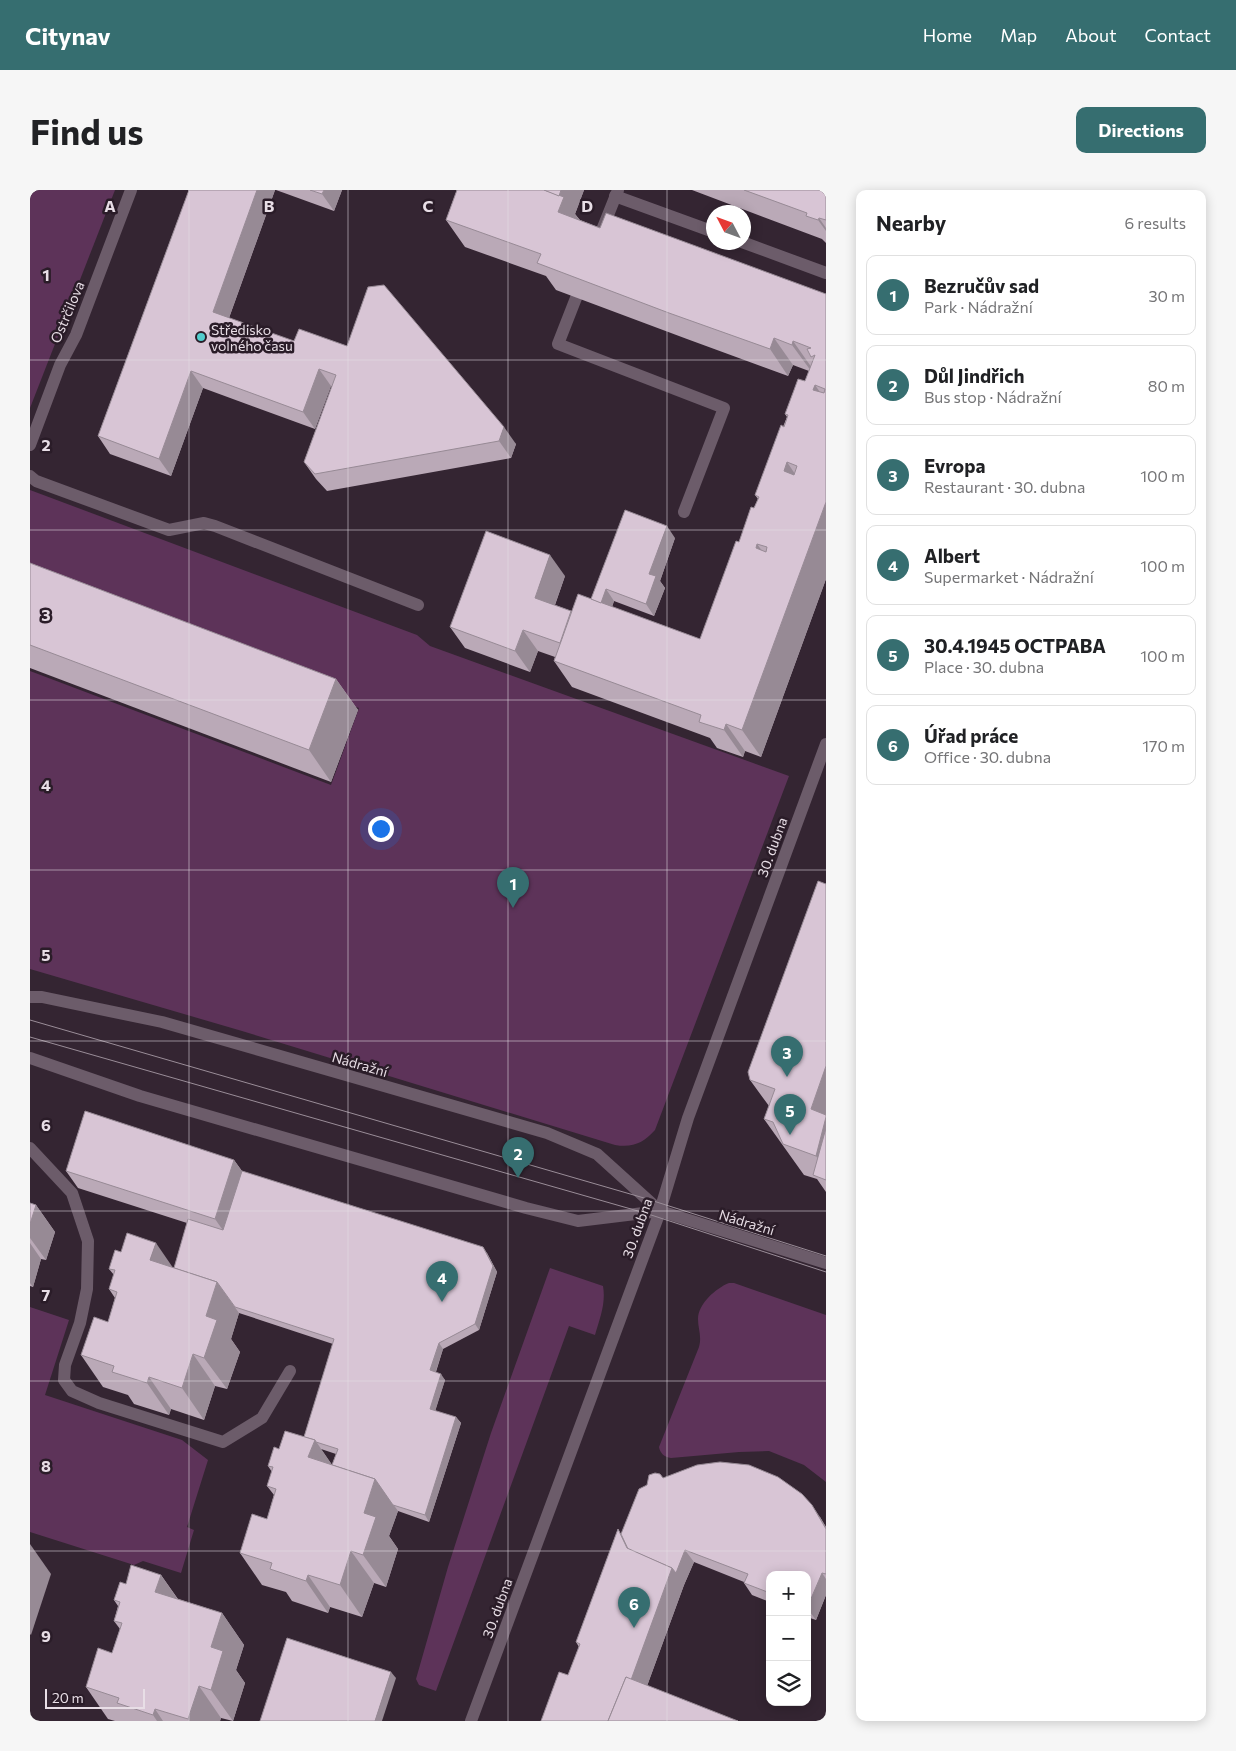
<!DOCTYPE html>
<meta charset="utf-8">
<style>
:root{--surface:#fff;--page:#f6f6f6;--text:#202124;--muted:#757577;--line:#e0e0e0;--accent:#366e70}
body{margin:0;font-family:Commissioner,sans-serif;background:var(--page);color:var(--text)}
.controls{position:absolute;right:15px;bottom:15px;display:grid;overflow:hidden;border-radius:10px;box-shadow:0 2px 12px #0003}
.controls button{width:45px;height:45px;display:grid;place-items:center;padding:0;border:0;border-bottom:1px solid var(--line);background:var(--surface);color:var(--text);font:25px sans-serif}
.compass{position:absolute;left:676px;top:15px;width:45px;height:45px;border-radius:50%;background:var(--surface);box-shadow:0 2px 12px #0003;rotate:311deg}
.scale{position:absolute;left:15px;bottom:12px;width:100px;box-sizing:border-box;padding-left:5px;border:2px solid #e8dee6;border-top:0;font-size:14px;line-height:18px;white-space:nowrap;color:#e8dee6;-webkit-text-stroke:4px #2a1c28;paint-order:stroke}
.you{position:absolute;left:350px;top:638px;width:18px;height:18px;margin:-12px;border:4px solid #fff;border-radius:50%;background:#1a73e8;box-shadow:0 0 0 8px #1a73e833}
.badge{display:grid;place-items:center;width:32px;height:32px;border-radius:50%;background:var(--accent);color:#fff;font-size:16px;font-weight:700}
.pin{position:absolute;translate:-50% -41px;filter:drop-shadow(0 1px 2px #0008)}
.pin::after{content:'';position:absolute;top:26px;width:18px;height:15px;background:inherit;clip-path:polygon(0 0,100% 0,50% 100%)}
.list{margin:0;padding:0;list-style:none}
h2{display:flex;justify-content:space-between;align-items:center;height:65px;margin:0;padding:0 20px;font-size:21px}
h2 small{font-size:16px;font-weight:400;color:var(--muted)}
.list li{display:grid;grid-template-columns:32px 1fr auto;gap:15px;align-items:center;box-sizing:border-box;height:80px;margin:0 10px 10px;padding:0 10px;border:1px solid var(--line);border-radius:10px}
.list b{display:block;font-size:19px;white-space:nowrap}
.list p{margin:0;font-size:16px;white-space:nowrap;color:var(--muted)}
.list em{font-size:16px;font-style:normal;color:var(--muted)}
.icon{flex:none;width:28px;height:28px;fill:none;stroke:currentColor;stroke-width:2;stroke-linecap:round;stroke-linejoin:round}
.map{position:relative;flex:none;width:796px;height:1531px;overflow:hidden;border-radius:10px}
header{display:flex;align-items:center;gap:30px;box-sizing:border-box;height:70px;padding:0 25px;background:var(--accent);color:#fff}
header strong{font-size:24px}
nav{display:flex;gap:28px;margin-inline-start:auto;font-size:18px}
.intro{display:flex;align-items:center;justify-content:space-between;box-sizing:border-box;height:120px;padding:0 30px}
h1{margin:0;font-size:35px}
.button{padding:12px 22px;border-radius:10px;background:var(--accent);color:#fff;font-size:18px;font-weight:700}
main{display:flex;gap:30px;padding:0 30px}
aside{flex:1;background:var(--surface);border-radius:10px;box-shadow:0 2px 12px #0003}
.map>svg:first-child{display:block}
.green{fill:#5d3359}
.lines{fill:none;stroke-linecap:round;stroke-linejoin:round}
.minor{stroke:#6c5c6a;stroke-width:12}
.tram{stroke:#9a8d98;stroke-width:1}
.wall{fill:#baa9b7;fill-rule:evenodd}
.shaded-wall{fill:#978a95}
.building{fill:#d8c5d5;stroke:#978a95;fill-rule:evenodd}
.grid{fill:none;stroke:#e8dee6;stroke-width:1;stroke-opacity:0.55}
.poi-dot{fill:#52cdcd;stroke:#2a1c28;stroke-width:2}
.labels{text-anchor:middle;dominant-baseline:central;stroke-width:5;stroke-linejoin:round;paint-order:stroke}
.street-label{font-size:14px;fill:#e8dee6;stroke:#2a1c28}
.poi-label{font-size:14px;fill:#e8dee6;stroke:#2a1c28;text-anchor:start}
.grid-label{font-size:16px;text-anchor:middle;font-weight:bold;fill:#e8dee6;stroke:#2a1c28;stroke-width:5;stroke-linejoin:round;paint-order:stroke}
</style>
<header>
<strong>Citynav</strong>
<nav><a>Home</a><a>Map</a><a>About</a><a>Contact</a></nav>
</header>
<div class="intro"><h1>Find us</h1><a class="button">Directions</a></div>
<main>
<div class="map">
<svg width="796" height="1531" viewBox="0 0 796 1531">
<rect width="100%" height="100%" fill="#342532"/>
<g class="green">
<polygon points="0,0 85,0 0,218"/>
<path d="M0,300L387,445L400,456L759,586L625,940C613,953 603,958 585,955L212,841L0,779V481L301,595L329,518L0,396Z"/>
<path d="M520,1078L573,1096C576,1113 570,1128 565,1145L539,1136L406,1501L389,1495L386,1489L418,1377L461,1243Z"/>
<path d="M699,1093H704L796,1125V1292L774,1275L739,1261L709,1262L641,1268C634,1267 630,1263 629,1257L669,1157C672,1146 668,1139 668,1129C668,1114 686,1098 699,1093Z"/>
<polygon points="0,1117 39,1130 15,1205 152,1250 178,1270 157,1337 164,1340 151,1383 113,1371 104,1375 0,1342"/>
</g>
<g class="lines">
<g class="minor">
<polyline points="585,6 684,42"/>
<polyline points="572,40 588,0"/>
<polyline points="712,52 796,83"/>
<polyline points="546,108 528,154 694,218 654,322"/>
<polyline points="0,255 30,175 46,145 101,0"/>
<polyline points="0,286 6,291 139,340 174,333 185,336 388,415"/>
<polyline points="0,807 12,807 132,832 517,943 567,964 630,1021 796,1073"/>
<polyline points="0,868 110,906 496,1018 548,1031 630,1021"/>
<polyline points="0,958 42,1003 58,1051 57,1099 50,1133 35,1175 34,1190 42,1201 69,1213 193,1252 232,1228 260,1181"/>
<polyline points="441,1531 628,1027 658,928 796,554"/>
</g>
<g class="tram">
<polyline points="0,830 614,1008 796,1066"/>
<polyline points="0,847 615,1023 796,1082"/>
</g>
</g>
<g class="wall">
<polygon points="159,0 245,0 199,128 486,254 481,268 297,301 286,289 274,272 302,196 301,196 285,239 173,198 141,286 80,264 68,246"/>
<polygon points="246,0 312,0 304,21"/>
<polygon points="427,0 554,0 545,24 550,30 570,38 796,104 796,389 731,567 715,561 713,567 687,558 680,548 542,497 524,471 525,467 508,461 500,482 435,458 420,437 535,386 525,415 541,421 561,409 645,348 630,391 635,398 624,426 584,411 582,417 670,449 709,352 724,318 728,309 725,305 757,227 755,224 775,191 779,181 763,175 758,186 657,149 526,100 516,86 435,57 416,30"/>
<polygon points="662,0 796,0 796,53 792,49"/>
<polygon points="0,373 306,489 328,520 301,592 0,478"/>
<polygon points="796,694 796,1002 787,989 774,985 734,929 739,916 720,890"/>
<path d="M204,970L212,981L457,1063L467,1082L449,1140L413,1159L406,1182L415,1190L405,1221L426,1227L431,1233L399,1332L368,1321L359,1346L368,1359L356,1397L344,1393L332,1427L300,1417L298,1423L262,1411L256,1402L232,1395L210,1363L237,1329L244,1305L237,1296L242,1282L238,1276L249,1259L274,1247L303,1154L209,1123L201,1149L210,1162L197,1199L185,1196L174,1230L141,1219L139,1225L104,1214L98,1205L73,1197L51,1165L78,1132L85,1108L79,1099L84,1085L79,1079L144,1078L157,1033L48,998L36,981ZM291,1259L306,1264L302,1275Z"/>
<polygon points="0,1013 6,1015 25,1042 16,1070 11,1069 3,1097 0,1096"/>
<polygon points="633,1288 790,1327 796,1337 796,1405 786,1430 777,1427 777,1385 740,1385 740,1412 722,1405 714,1393 714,1392 664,1372 654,1395 617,1496 511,1531 538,1485 549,1457 546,1452 588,1339 591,1344"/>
<polygon points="131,1385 148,1409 192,1423 214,1455 206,1480 215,1493 203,1531 191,1528 190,1531 85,1531 78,1529 56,1497 82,1463 90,1439 84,1431 88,1416 84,1410 96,1394"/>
</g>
<g class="shaded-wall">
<polygon points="227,0 245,0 195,139 183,122"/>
<polygon points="294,0 312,0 304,21 292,4"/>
<polygon points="531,0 554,0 545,24 552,34 528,22 528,9"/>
<polygon points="789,28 796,38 796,41 788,30"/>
<polygon points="744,148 763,175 758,186 740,159"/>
<polygon points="763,151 782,178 781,181 762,155"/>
<polygon points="289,179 301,196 285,239 273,222"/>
<polygon points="161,181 173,198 141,286 129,269"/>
<polygon points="785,195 796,211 783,200"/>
<polygon points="474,237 486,254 481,268 469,251"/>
<polygon points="757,272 775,299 754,281"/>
<polygon points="796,312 796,389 731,567 712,540"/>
<polygon points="637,336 645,348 630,391 635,398 624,426 616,414 619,384"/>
<polygon points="727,354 746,380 726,358"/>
<polygon points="520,365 535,386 520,429 505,408"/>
<polygon points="576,399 584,411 576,434 567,422"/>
<polygon points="493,440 508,461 500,482 485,461"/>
<polygon points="306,489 328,520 301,592 279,560"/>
<polygon points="696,534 715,561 713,567 694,540"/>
<polygon points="796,876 796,981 786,966 781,919"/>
<polygon points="204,970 216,987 197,1046 185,1029"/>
<polygon points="6,1015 25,1042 16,1070 0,1048 0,1034"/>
<polygon points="0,1053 11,1069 3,1097 0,1093"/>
<polygon points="126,1053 148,1085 120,1070"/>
<polygon points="453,1057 457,1063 467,1082 449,1140 445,1134"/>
<polygon points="187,1092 209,1123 201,1149 210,1162 197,1199 174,1168 176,1126"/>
<polygon points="409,1153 413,1159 404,1187 400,1180"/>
<polygon points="163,1164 185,1196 174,1230 152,1198"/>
<polygon points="411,1184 415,1190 404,1225 400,1219"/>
<polygon points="119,1187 141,1219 139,1225 117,1193"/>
<polygon points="426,1227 431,1233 399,1332 395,1325"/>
<polygon points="285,1250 307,1282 278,1267"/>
<polygon points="345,1289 368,1321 359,1346 368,1359 356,1397 333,1365 334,1323"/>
<polygon points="782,1315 790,1327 796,1337 796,1339"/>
<polygon points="0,1354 21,1384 1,1445 0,1444"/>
<polygon points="655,1360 664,1372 654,1395 613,1507 600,1492 642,1378"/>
<polygon points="321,1361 344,1393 332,1427 310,1395"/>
<polygon points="792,1383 796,1389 796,1405 786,1430 777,1418"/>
<polygon points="131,1385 153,1417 125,1402"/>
<polygon points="278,1385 300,1417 298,1423 276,1391"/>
<polygon points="192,1423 214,1455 206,1480 215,1493 203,1531 181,1500 181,1457"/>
<polygon points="361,1482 366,1488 352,1531 345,1531"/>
<polygon points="169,1496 191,1528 190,1531 159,1531 158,1529"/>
<polygon points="125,1519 133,1531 127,1531 123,1525"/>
</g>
<g class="building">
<polygon points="159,0 227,0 183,122 264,151 269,139 317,156 338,97 354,95 474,237 469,251 285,284 274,272 306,185 289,179 273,222 161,181 129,269 68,246"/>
<polygon points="280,0 294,0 292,4"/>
<path d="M427,0H514L534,7L528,22L570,38L576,23L796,104V312L712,540L696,534L694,540L669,532L671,525L524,471L548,404L670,449L706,351L709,352L721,317L724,318L729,307L725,305L751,235L754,237L758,225L755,224L764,200L768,189L775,191L785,165L781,167L777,159L781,158L763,151L762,155L744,148L740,159L639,123L507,73L511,64L416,30ZM785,195L795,199L794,203L783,200ZM757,272L767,276L764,285L754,281ZM727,354L737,357L736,362L726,358Z"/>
<polygon points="514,0 531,0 529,6"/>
<polygon points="714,0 796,0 796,30 789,28 788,30 776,26 777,23"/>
<polygon points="595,320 637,336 619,384 626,386 616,414 576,399 571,413 561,409"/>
<polygon points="456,341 520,365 505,408 541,421 530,453 493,440 485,461 420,437"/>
<polygon points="0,373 306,489 279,560 0,455"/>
<polygon points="788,691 796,694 796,876 781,919 796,925 796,927 786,966 753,954 743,932 734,929 745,899 720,890 718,882"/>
<polygon points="55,921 204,970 185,1029 36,981"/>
<polygon points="796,938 796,990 783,985"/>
<polygon points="212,981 453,1057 463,1076 445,1134 409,1153 400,1180 411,1184 400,1219 426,1227 395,1325 363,1315 345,1289 302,1275 308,1259 286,1252 285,1250 274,1247 304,1149 205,1117 187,1092 144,1078 158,1029 193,1040"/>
<polygon points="0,1013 6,1015 0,1034"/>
<polygon points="97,1043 126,1053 120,1070 187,1092 176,1126 187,1130 174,1168 163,1164 152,1198 119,1187 117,1193 82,1182 84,1176 51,1165 64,1127 78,1132 87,1102 79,1099 85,1080 79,1079 85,1060 91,1062"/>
<polygon points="255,1241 285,1250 278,1267 345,1289 334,1323 346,1327 333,1365 321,1361 310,1395 278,1385 276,1391 240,1379 242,1373 210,1363 222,1324 237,1329 246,1299 237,1296 243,1277 238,1276 244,1257 249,1259"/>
<polygon points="690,1272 719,1275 748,1287 772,1304 782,1315 796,1339 796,1384 792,1383 777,1418 777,1385 740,1385 740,1403 714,1393 718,1384 655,1360 646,1383 642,1378 598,1359 591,1344 609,1299 617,1295 619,1285 625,1283 630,1284 633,1288 667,1275"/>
<polygon points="588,1339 597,1358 642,1378 601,1490 596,1487 578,1531 511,1531 529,1482 538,1485 550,1454 546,1452"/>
<polygon points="101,1375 131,1385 125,1402 192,1423 181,1457 193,1461 181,1500 169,1496 158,1529 125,1519 123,1525 87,1513 89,1508 56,1497 68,1458 82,1463 92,1433 84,1431 90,1412 84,1410 90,1392 96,1394"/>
<polygon points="257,1448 361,1482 345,1531 230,1531"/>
<polygon points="596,1487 708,1531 578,1531"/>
</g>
<path class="grid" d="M159,0V1531M318,0V1531M478,0V1531M637,0V1531M0,170H796M0,340H796M0,510H796M0,680H796M0,851H796M0,1021H796M0,1191H796M0,1361H796"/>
<circle class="poi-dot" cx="171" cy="147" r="5"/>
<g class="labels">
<g class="street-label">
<text transform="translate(37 122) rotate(-67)">Ostrčilova</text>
<text transform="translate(742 657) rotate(-70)">30. dubna</text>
<text transform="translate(330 874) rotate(16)">Nádražní</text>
<text transform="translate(717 1032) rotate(17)">Nádražní</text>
<text transform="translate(607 1038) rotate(-70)">30. dubna</text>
<text transform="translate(467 1418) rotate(-70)">30. dubna</text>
</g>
<g class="poi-label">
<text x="181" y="139">Středisko<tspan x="181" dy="16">volného času</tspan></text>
</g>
</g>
<g class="grid-label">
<text x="80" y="22">A</text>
<text x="239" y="22">B</text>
<text x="398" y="22">C</text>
<text x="557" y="22">D</text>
<text x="16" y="91">1</text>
<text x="16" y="261">2</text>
<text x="16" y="431">3</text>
<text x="16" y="601">4</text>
<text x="16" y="771">5</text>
<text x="16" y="941">6</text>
<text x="16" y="1111">7</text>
<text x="16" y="1282">8</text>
<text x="16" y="1452">9</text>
</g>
</svg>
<div class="controls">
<button>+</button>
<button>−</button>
<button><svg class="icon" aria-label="layers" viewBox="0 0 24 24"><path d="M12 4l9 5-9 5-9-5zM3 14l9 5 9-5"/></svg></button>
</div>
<svg class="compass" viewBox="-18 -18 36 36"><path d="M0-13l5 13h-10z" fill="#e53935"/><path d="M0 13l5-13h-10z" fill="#757577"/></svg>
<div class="scale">20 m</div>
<div class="you"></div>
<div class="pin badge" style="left:483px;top:718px">1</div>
<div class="pin badge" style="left:488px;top:988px">2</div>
<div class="pin badge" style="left:757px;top:887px">3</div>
<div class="pin badge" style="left:412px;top:1112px">4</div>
<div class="pin badge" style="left:760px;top:945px">5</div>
<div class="pin badge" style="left:604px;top:1438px">6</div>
</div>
<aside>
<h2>Nearby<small>6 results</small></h2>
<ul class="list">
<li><span class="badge">1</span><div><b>Bezručův sad</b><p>Park · Nádražní</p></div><em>30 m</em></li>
<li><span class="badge">2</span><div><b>Důl Jindřich</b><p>Bus stop · Nádražní</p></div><em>80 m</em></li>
<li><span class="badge">3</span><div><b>Evropa</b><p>Restaurant · 30. dubna</p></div><em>100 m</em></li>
<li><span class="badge">4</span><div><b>Albert</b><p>Supermarket · Nádražní</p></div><em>100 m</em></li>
<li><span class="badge">5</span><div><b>30.4.1945 ОСТРАВА</b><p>Place · 30. dubna</p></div><em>100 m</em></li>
<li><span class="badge">6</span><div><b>Úřad práce</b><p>Office · 30. dubna</p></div><em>170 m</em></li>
</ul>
</aside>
</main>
